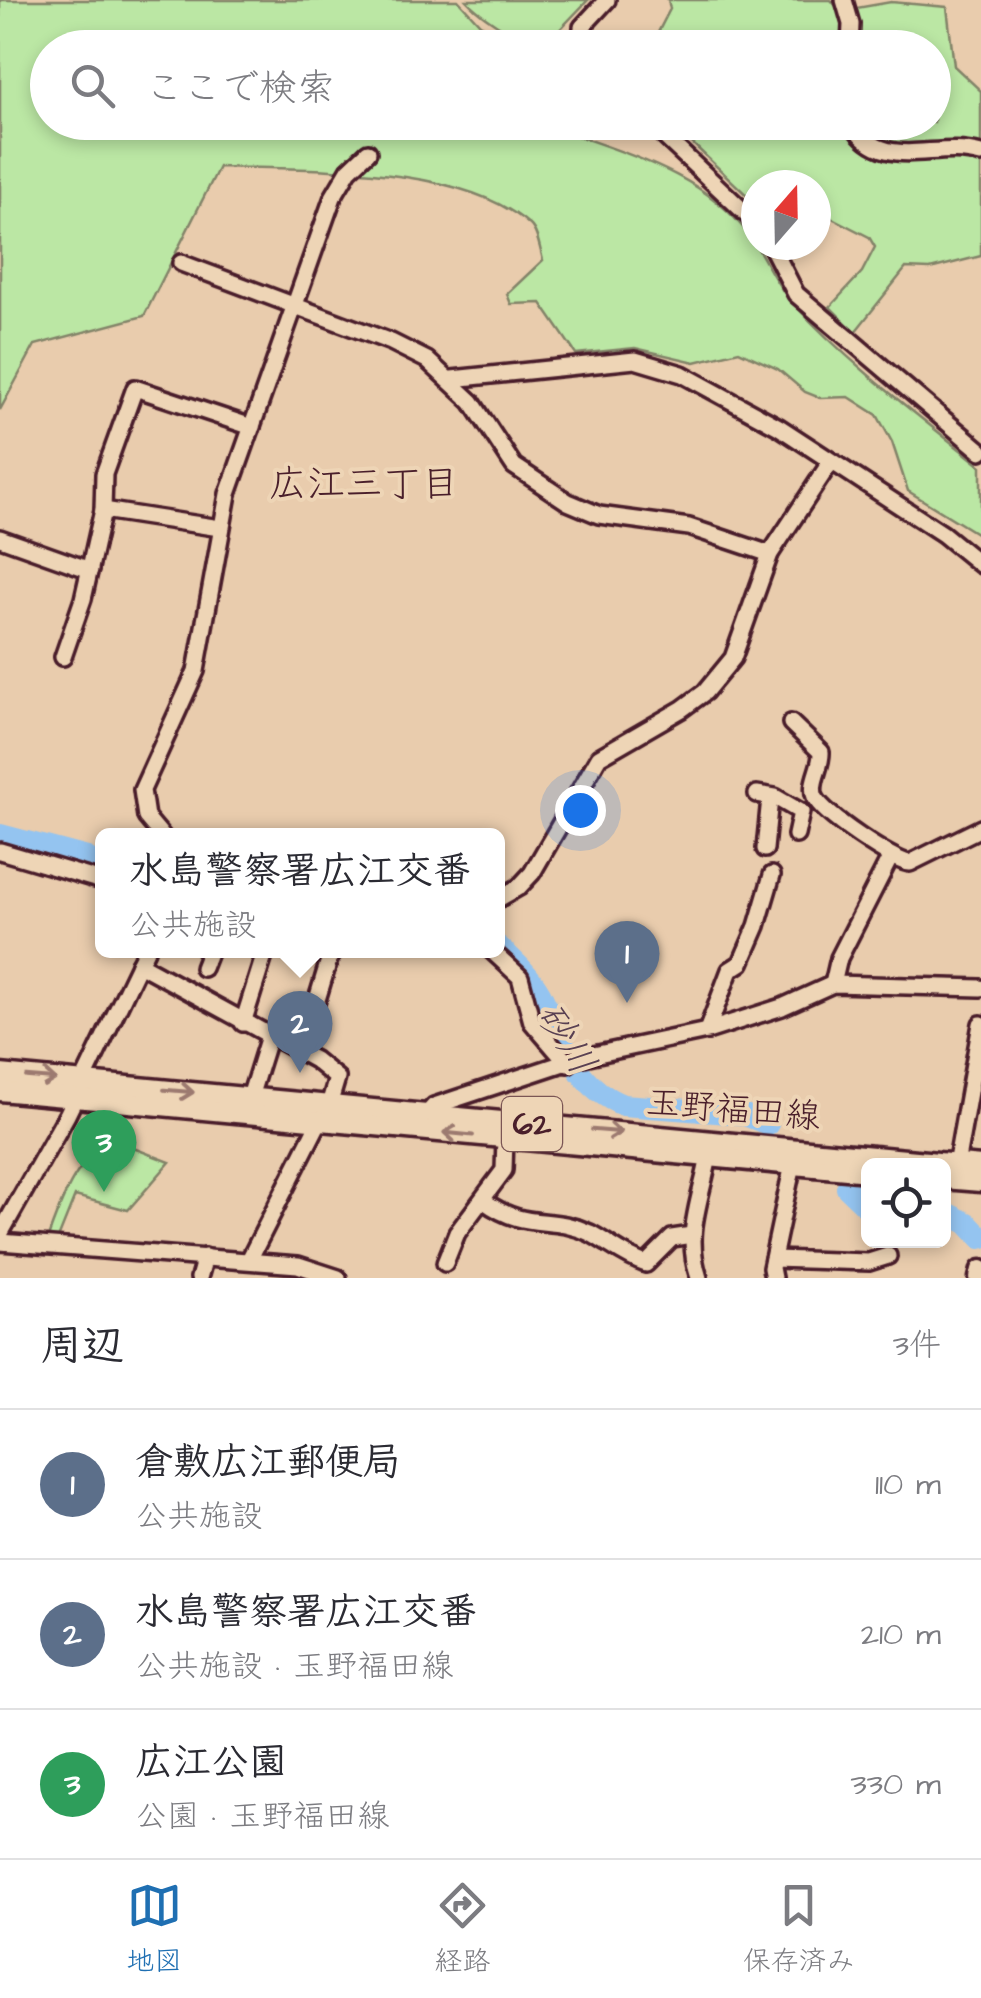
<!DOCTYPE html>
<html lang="ja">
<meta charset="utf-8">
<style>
:root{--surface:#fff;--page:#f2f2f3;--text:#2b2b33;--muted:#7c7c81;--line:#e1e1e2;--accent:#1f6fb2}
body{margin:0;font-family:"Architects Daughter","Klee One",sans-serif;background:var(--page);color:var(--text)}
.controls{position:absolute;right:30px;bottom:30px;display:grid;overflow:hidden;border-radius:15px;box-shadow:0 5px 15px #0003}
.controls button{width:90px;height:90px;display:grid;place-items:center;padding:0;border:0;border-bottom:2px solid var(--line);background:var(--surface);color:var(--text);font:50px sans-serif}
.compass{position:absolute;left:741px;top:170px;width:90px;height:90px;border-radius:50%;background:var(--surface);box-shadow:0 5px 15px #0003;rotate:20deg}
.you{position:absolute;left:580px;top:810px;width:35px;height:35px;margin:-25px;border:8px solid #fff;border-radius:50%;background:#1a73e8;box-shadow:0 0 0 15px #1a73e833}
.badge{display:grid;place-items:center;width:65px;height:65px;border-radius:50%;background:var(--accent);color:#fff;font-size:32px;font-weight:700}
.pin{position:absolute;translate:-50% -82px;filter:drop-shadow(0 2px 5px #0008)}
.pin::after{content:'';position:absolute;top:52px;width:35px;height:30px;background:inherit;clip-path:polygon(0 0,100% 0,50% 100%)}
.popup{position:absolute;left:95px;top:828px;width:410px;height:130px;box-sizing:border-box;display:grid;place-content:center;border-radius:15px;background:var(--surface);filter:drop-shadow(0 2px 8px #0005);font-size:32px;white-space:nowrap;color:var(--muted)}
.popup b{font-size:38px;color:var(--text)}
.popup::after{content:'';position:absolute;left:50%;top:100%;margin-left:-20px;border:20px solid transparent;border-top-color:var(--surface)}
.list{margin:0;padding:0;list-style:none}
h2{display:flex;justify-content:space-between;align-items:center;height:130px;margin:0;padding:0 40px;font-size:42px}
h2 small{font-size:32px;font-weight:400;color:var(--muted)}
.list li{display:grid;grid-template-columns:65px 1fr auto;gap:30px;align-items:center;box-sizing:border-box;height:150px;padding:0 40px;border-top:2px solid var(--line)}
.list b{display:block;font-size:38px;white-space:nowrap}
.list p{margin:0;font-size:32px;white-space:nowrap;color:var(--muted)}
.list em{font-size:32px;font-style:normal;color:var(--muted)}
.icon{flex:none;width:55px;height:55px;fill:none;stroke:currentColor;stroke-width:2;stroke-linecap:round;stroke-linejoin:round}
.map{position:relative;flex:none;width:981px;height:1278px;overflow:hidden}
.search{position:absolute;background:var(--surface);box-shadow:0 5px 15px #0003;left:30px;right:30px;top:30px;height:110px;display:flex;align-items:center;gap:25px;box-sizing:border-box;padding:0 35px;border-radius:55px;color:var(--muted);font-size:38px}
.sheet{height:580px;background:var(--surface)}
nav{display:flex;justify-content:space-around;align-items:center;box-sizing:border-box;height:140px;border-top:2px solid var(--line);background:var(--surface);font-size:28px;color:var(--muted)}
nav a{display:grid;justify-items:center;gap:5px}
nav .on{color:var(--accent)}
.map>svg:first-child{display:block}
.green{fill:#bbe7a4;stroke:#828368;stroke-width:2.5}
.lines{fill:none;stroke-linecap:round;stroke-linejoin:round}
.river{stroke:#94c4f0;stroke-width:22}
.minor-casing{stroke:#4a1f2b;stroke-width:22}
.major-casing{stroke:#4a1f2b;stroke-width:25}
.minor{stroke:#eed5b6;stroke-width:15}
.major{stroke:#eed5b6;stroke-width:18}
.oneway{stroke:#9c7a70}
.labels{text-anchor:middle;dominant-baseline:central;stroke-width:8;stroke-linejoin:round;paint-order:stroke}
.shield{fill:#eed5b6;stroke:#7b5655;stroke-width:2.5}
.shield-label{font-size:32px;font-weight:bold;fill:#4a1f2b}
.street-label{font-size:35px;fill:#4a1f2b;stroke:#eed5b6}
.neighbourhood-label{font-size:38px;fill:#4a1f2b;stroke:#eed5b6}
.water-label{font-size:38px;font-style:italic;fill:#594052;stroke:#eed5b6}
</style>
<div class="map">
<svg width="981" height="1278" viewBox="0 0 981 1278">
<rect width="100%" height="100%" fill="#e9ccad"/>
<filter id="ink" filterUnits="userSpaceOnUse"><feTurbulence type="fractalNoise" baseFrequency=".01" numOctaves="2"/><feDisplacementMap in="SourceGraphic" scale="20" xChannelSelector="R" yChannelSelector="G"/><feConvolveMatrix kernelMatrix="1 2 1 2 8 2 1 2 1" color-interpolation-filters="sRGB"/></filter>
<g filter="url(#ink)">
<g class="green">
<path d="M0,0H458L480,24L524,47L48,48V122L567,123L572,134C637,157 706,177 749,235C764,255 773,281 790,300C847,362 916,414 981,466V536L908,491L892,442L877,415L849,397L820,398L805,392L778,369L739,351L695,362L635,348L576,354L541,303L511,304L507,294L543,260C540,250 538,232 530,225C461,163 308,170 219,167L144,316L35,345L0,410Z"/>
<path d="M466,0H588L543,47L530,48C509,30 484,20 466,0Z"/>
<polygon points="668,0 831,0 840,11 891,2 947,7 954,66 981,91 981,256 930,269 906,268 855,332 830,307 862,272 875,247 869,237 824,214 816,222 816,185 756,185 756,204 671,123 934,122 934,48 650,48 670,9"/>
<path d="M115,1141L170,1162L128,1210L75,1196L57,1241L47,1240C61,1202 75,1157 115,1141Z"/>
</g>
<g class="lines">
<g class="river">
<polyline points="0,835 87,858 102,868"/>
<path d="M498,946C514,961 529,974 540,993C562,1037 573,1086 623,1105L742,1114L768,1124"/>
<polyline points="847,1188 868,1208"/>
<polyline points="944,1212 967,1223 981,1238"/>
</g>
<defs>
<g id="minor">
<polyline points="844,0 851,24 850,48"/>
<polyline points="581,48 582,27 607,0"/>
<polyline points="649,122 756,223"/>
<path d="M851,122C884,175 933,140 981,154"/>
<polyline points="771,245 796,294 981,451"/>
<polyline points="181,263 391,342 427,360 472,402 514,466 568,502 599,515 689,527 770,554"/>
<polyline points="452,379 635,360 682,374 779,427 943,534 981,565"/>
<polyline points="103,510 220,528"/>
<polyline points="0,538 90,570"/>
<polyline points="63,657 83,599 103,510 104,474 135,388 252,427"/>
<path d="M791,723L821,752C822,767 809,783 815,797C822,814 894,862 910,863L981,828"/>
<polyline points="757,794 775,797 801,812 796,835"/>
<polyline points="162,836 146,817 142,790 196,671 228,494 333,197 349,170 368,152"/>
<polyline points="765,849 770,798"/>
<polyline points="0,851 102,881"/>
<polyline points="498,899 519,887 532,873 599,757 682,709 705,692 733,658 770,554 830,463"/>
<polyline points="491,950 520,977 532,1022 568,1064"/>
<polyline points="139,964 315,1060 337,1078 329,1105"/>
<polyline points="203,968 210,950"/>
<polyline points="833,984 839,958 891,856"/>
<polyline points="243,1023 266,950"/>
<polyline points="707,1031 730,970 741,963 757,926 772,875"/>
<polyline points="301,1053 332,950"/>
<polyline points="250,1097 269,1036"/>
<polyline points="427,1114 434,1106 579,1058 707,1031 782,1007 833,984 981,988"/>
<polyline points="955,1171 981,1024"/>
<path d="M484,1201C527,1232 549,1214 590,1233C609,1243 625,1257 646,1264L672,1238L692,1235"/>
<polyline points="0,1234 67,1115 146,950"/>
<polyline points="0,1242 298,1265 338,1278"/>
<polyline points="773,1259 869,1262 888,1256"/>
<polyline points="249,1260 320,1120"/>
<polyline points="445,1263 457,1233 504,1170 505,1138"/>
<polyline points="199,1278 205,1257"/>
<path d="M699,1278C684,1233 701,1200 709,1156"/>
<polyline points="773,1278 771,1268 793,1164"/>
</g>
<g id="major">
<polyline points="0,1074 981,1166"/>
<polyline points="0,1091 868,1172"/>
<polyline points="944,1179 981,1182"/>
<polyline points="979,1278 981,1270"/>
</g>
</defs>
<use href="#minor" class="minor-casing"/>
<use href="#major" class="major-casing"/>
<use href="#minor" class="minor"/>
<use href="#major" class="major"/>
</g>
<defs><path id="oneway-shaft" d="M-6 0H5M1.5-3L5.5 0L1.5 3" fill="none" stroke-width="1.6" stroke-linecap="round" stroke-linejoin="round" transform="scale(2.5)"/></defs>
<g class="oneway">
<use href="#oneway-shaft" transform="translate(41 1078) rotate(5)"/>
<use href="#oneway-shaft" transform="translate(179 1091) rotate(5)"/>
<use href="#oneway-shaft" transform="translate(607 1131) rotate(5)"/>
<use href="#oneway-shaft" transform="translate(458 1134) rotate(-174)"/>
</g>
</g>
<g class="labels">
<rect class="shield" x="502" y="1097" width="60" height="54" rx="8"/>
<g class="shield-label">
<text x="532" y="1124">62</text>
</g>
<g class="street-label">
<text transform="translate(733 1110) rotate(5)">玉野福田線</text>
</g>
<g class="neighbourhood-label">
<text x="364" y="485">広江三丁目</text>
</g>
<g class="water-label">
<text transform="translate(565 1039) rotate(58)">砂川</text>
</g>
</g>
</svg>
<div class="controls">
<button><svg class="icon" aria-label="locate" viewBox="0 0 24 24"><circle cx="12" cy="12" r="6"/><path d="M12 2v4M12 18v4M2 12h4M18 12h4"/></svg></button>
</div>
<svg class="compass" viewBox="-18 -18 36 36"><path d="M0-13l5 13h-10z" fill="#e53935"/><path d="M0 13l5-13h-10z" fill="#7c7c81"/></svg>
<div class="you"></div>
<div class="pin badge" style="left:627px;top:1003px;background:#5c6f8a">1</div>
<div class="pin badge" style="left:300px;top:1073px;background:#5c6f8a">2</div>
<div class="popup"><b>水島警察署広江交番</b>公共施設</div>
<div class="pin badge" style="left:104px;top:1192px;background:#2e9e5b">3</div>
<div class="search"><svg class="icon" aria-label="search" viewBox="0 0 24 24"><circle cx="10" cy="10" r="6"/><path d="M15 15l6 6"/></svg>ここで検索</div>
</div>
<section class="sheet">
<h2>周辺<small>3件</small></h2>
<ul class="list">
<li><span class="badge" style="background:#5c6f8a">1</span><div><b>倉敷広江郵便局</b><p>公共施設</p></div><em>110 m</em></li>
<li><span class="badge" style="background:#5c6f8a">2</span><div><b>水島警察署広江交番</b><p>公共施設 · 玉野福田線</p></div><em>210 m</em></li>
<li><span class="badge" style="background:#2e9e5b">3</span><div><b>広江公園</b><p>公園 · 玉野福田線</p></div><em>330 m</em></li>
</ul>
</section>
<nav>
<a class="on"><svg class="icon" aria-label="map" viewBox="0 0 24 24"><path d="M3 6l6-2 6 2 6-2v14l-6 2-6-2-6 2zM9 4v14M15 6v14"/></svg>地図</a>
<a><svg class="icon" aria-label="directions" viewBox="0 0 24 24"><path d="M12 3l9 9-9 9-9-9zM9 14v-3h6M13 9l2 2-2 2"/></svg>経路</a>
<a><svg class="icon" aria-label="saved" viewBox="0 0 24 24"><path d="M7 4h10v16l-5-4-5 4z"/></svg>保存済み</a>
</nav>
